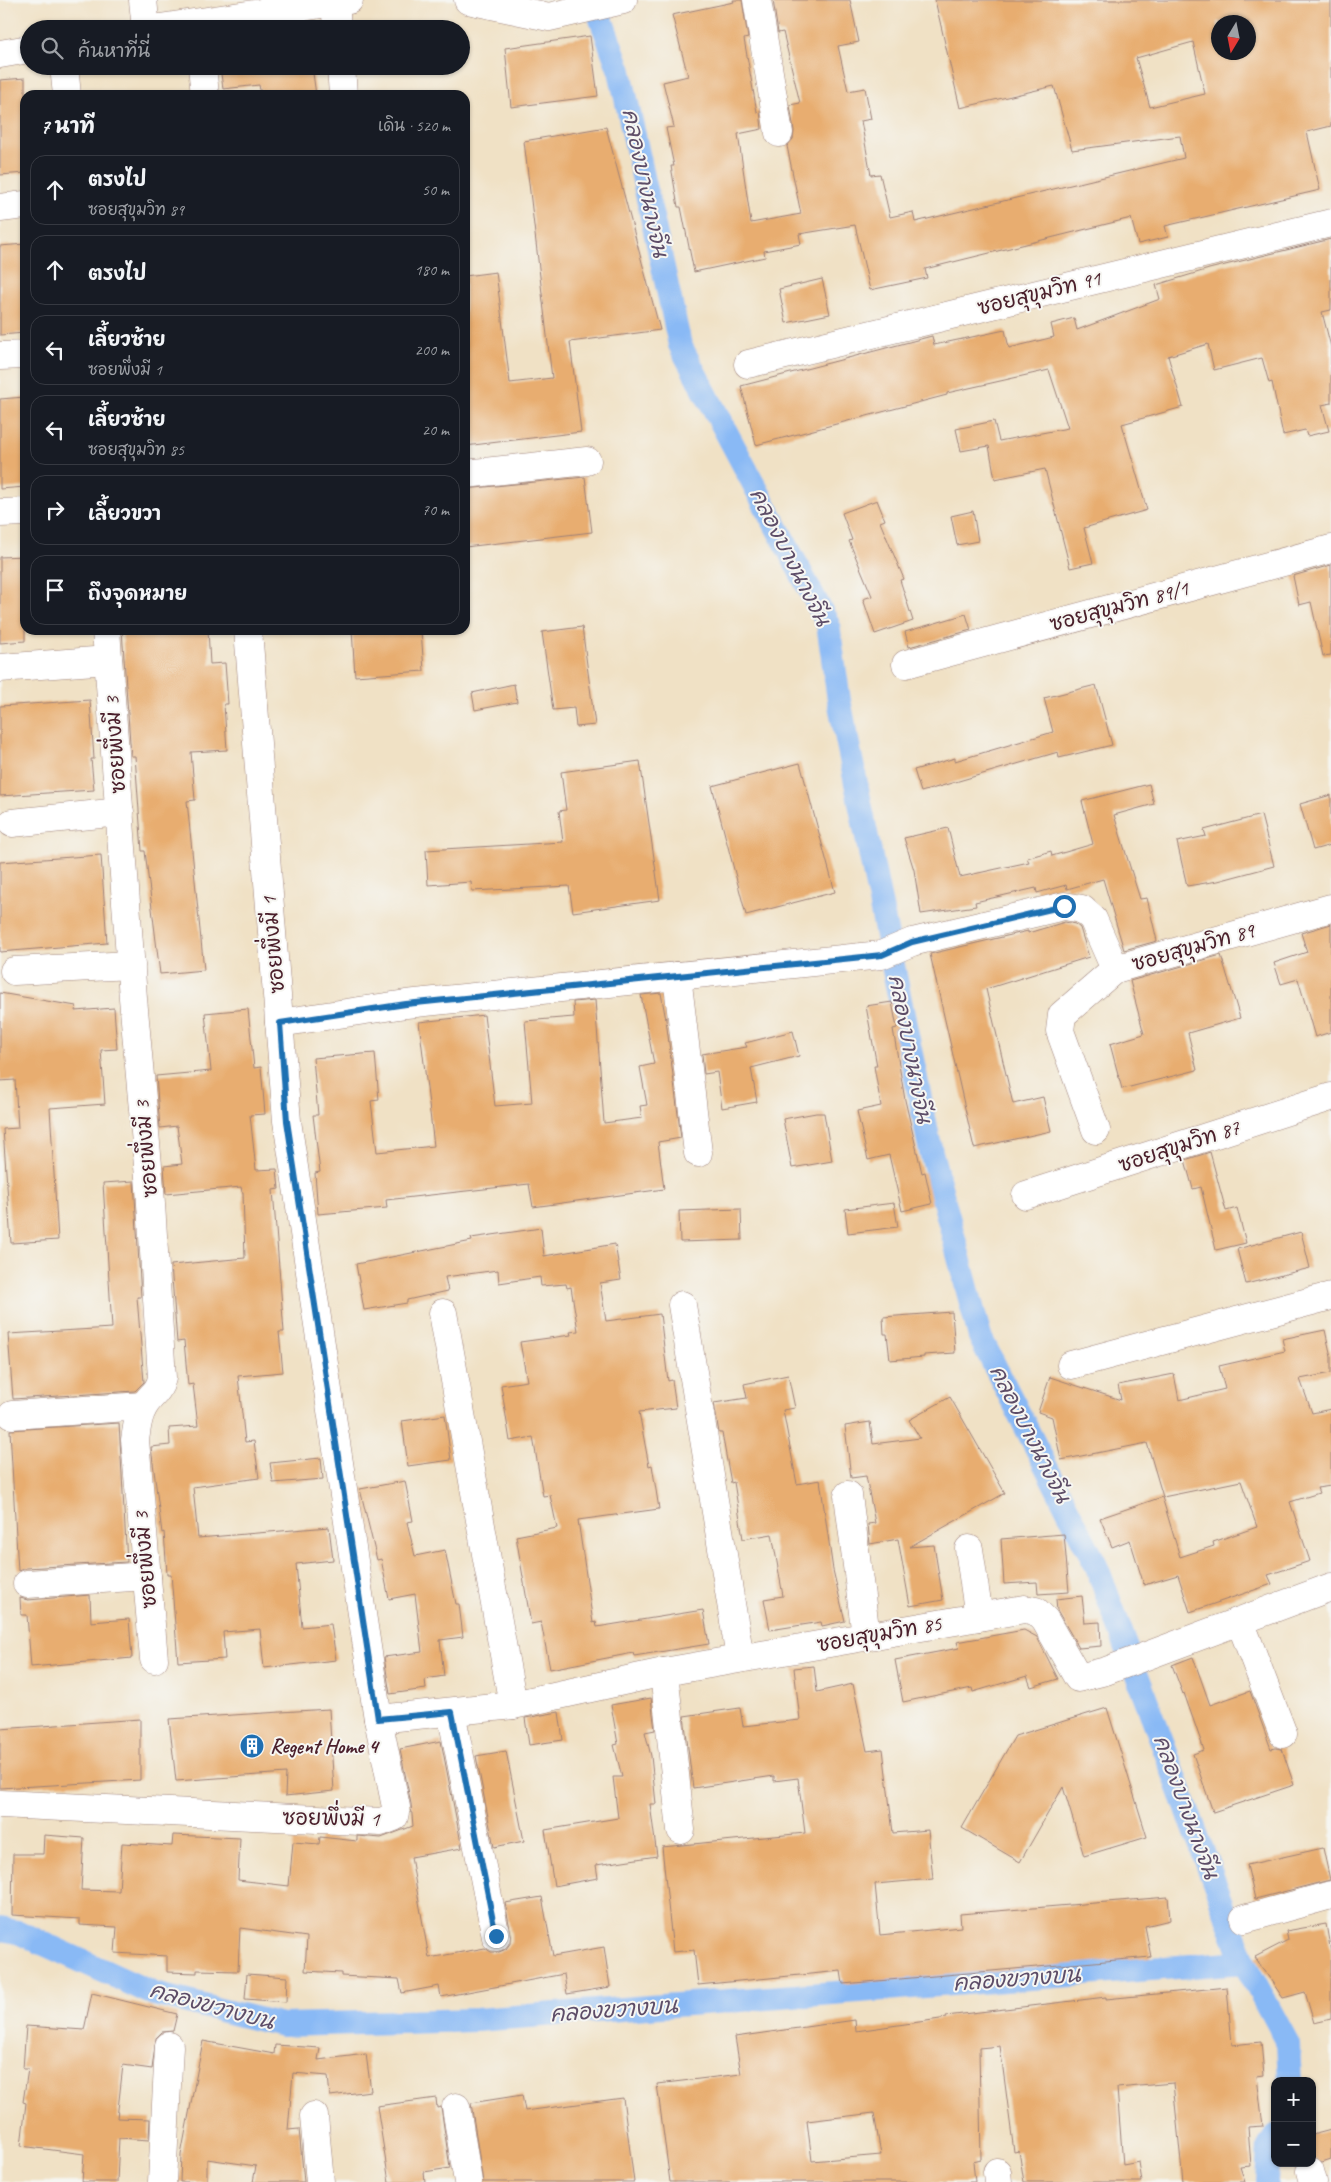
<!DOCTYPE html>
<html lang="th">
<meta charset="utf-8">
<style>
:root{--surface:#171b24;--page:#20242c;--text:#f1f3f6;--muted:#9ea1a6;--line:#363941}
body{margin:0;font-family:Caveat,"Playpen Sans Thai",sans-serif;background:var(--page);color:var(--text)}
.controls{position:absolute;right:15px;bottom:15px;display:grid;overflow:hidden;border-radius:10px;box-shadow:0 1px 4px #0004}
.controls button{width:45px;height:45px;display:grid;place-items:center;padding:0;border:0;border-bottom:1px solid var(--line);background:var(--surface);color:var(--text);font:25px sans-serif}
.compass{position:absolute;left:1211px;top:15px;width:45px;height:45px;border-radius:50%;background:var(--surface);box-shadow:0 1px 4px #0004;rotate:190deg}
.stop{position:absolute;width:15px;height:15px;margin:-11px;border:4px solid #1f6fb2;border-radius:50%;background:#fff}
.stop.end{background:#1f6fb2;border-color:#fff;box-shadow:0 1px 5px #0008}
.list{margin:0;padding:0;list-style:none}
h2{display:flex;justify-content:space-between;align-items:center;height:65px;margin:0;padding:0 20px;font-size:21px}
h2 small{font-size:16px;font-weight:400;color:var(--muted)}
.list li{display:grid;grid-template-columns:32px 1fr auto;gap:15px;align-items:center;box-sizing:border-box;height:70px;margin:0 10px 10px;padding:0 10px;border:1px solid var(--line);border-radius:15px}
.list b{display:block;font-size:19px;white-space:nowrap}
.list p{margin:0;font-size:16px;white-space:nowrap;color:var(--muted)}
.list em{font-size:16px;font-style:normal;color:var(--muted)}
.icon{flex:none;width:28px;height:28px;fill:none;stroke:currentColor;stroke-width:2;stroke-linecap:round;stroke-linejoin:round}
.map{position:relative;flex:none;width:1331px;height:2182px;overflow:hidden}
.search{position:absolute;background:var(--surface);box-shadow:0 1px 4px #0004;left:20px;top:20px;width:450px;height:55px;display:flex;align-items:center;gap:12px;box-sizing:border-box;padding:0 18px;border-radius:28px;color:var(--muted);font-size:19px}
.panel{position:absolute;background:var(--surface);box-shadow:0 1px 4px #0004;left:20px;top:90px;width:450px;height:545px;border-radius:15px}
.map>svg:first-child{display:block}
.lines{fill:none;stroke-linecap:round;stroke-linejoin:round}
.canal{stroke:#89b9f5;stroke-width:24}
.building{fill:#e8ad70;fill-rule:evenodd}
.minor-casing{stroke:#9d8078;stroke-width:29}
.minor{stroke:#fff;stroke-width:28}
.route{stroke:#1f6fb2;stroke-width:6}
.labels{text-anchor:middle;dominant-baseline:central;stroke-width:4;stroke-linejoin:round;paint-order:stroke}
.street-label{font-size:21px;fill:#4a1f2b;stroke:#f6f6f2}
.poi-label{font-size:21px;font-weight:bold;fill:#4a1f2b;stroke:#f6f6f2;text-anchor:start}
.water-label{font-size:22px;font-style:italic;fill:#5d4d68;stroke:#f6f6f2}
</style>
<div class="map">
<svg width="1331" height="2182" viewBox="0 0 1331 2182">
<rect width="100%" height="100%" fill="#f6f6f2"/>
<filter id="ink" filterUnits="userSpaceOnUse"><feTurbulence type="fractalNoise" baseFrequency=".02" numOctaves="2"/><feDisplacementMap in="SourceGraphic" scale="10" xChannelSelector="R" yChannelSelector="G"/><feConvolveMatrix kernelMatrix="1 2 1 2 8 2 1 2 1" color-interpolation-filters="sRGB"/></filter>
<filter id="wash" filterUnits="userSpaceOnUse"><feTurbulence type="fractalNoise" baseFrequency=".0096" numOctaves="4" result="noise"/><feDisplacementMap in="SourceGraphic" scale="20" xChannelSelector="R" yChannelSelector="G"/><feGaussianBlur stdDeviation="1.12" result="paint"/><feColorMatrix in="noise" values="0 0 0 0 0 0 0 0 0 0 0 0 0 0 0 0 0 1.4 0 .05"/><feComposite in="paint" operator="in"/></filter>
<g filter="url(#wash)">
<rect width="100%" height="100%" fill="#f0e1c5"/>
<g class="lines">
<g class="canal">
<polyline points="594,0 620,71 680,345 828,624 839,700 931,1152 980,1337 1096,1565 1244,1962 1288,2044 1290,2081"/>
<polyline points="0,1929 18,1932 154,1994 282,2025 476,2020 1244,1962"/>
<polyline points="1267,2182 1269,2147 1275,2137"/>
</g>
</g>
<g id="blocks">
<g class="building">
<path d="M733,0H742L748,38L744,39L757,112L760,111L762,129L738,134L751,223L801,214L787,146L793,139L794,131L790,105L800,103L783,32L778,33L773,0H850L859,42L838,46L848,91L865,88L871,119L861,121L871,175L880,174L890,217L913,212L915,222L1184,158L1180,136L1072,150L1054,86L960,108L935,0H1331V126L1307,132L1320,190L1165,226L1168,237L1138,244L1131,218L925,269L927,278L870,290L855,225L799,234L801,244L764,251L765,257L694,272L681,207H678L671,166H674L666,128L674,127L663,82L688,76L672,15L734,2ZM1218,22H1248V52H1218ZM1193,42L1205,94L1150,107L1136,58Z"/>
<polygon points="590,36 598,96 511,107 505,48"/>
<polygon points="220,66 312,66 316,95 261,95 259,85 223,89"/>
<polygon points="25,78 25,173 0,175 0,80"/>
<polygon points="606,127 660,330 570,342 581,432 465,446 465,276 496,272 510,383 552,378 524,141"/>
<polygon points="1331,239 1331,310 1322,312 1331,347 1331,403 1322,405 1329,431 1307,436 1305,430 1283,435 1272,382 1269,383 1262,358 1214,370 1208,344 1168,356 1183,407 1122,424 1147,510 1084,528 1093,563 1070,568 1045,469 995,479 989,446 961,451 956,429 994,421 999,441 1068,428 1049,370 947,393 947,395 756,445 741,386 932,336 934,345 1005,330 1009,348 1054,337 1051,324 1074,318 1077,330 1160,299 1156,285 1209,269"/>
<polygon points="25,244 25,333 0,335 0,246"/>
<polygon points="822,279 830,314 786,323 779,289"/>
<polygon points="25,397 25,487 0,489 0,399"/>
<polygon points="585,477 592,532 465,547 465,489"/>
<polygon points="877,500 885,520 880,522 904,579 900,580 913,621 875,634 863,599 872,596 849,541 852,540 842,513"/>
<polygon points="973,511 978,541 957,545 951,516"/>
<polygon points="25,556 25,641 0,643 0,557"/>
<polygon points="1331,565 1331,655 1323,656 1311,602 1299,605 1293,576"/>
<polygon points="966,614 971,630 909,647 905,632"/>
<polygon points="582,627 595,725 576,727 574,708 553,710 542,632"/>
<polygon points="122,630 208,630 210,664 225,663 228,704 224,704 227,750 191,752 195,800 187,801 204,970 160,974 145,851 142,851 135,756 131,756"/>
<polygon points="352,630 421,630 424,671 355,676"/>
<polygon points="514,684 517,702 475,710 472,693"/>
<polygon points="1096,685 1112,745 1059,758 1058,752 921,792 914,770 955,758 955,761 1053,732 1044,698"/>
<polygon points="90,700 94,759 91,759 94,790 0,796 0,706"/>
<polygon points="640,761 660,900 573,912 569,886 472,891 471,882 428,885 426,850 563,842 559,811 566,810 561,772"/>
<polygon points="800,763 835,892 746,915 712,786"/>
<polygon points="1149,784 1154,804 1114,815 1140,899 1147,898 1157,941 1124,950 1103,879 1067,889 1066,885 1037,893 1036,888 975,902 976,906 921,914 914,870 904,838 948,828 960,877 1029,862 1027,858 1051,851 1052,856 1093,844 1082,801"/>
<polygon points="1331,795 1331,845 1313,850 1300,804"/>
<polygon points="1261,815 1274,866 1218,881 1187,886 1177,842 1206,836 1204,830"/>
<polygon points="101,855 107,943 0,952 0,862"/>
<polygon points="1065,922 1075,924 1080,928 1089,957 986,989 1013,1104 1043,1097 1051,1131 974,1148 930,954 1028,931 1028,933"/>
<polygon points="1331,924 1331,1032 1315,1037 1298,979 1281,984 1274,963 1307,952 1301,933"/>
<polygon points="1221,955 1240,1018 1188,1033 1197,1070 1122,1089 1110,1044 1144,1034 1130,981"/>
<polygon points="0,993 76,1006 75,1011 114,1008 117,1049 101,1050 105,1104 50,1108 58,1240 11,1243 3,1129 18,1128 15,1080 0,1081"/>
<polygon points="661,993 666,1020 681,1138 658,1142 664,1189 533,1207 529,1184 386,1200 387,1208 318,1214 315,1173 320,1172 313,1115 318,1115 313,1058 375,1053 379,1100 371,1101 377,1152 434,1146 419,1022 484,1015 495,1106 532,1103 525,1021 574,1017 573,1002 595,1000 604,1123 642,1118 640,1106 647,1105 640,1067 654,1064 641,995"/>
<polygon points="892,1002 897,1028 893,1029 905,1100 922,1173 925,1172 932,1204 902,1211 889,1155 868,1160 857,1111 881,1106 874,1066 877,1066 866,1006"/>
<polygon points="248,1009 254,1068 261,1067 265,1114 250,1115 256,1170 277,1169 279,1189 273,1190 284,1332 279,1332 283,1372 238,1376 245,1442 254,1441 259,1478 193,1487 198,1538 329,1527 333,1560 296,1564 302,1627 331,1624 336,1660 264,1668 260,1629 223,1632 225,1659 178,1662 171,1574 167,1574 164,1532 162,1533 151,1447 170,1445 169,1428 198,1426 193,1384 188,1385 184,1341 177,1342 171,1265 245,1258 243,1192 242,1192 241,1187 166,1194 164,1166 182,1164 177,1126 160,1128 156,1076 211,1071 205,1013"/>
<polygon points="793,1031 799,1056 751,1068 757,1102 722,1108 717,1072 704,1074 702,1054 747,1047 745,1043"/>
<polygon points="816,1113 824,1113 832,1161 792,1168 783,1119"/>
<polygon points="1210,1152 1226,1211 1237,1208 1246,1243 1216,1250 1201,1187 1193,1189 1185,1160"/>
<polygon points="134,1181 141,1297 137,1297 144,1382 135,1391 13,1399 8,1334 112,1328 103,1183"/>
<polygon points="894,1203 898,1227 848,1233 845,1209"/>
<polygon points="741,1209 742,1240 680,1242 679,1211"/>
<polygon points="541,1228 544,1256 615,1244 621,1280 600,1283 606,1321 660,1314 668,1381 672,1380 676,1408 639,1412 649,1466 652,1465 659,1509 578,1520 593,1623 596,1622 597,1627 703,1610 709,1644 634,1656 633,1653 550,1669 541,1622 531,1624 516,1536 557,1528 550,1495 543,1496 533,1437 510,1441 501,1385 527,1381 520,1342 571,1335 570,1332 578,1331 571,1287 567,1288 566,1284 541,1286 540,1277 499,1283 498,1270 445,1277 448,1291 407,1300 407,1303 364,1310 356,1264 472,1241 471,1238"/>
<polygon points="1301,1232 1310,1268 1246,1284 1237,1249"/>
<polygon points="952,1312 955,1353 924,1355 924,1357 890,1360 887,1334 884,1334 883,1317"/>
<polygon points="1325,1330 1331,1357 1331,1373 1300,1379 1312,1413 1331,1409 1331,1486 1317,1488 1319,1493 1290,1502 1310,1561 1268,1575 1272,1584 1190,1612 1178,1575 1144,1585 1130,1540 1112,1547 1100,1518 1162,1497 1180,1557 1214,1546 1213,1542 1257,1527 1241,1481 1163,1497 1147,1443 1061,1460 1052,1417 1038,1412 1050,1377 1121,1400 1118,1385 1174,1374 1179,1400 1225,1389 1219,1366 1285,1351 1282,1339"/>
<polygon points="788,1375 795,1408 783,1410 797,1484 820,1480 833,1570 845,1621 822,1626 821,1622 770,1630 764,1599 783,1596 772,1534 743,1539 734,1482 731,1483 722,1433 719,1433 714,1403 747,1398 744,1384"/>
<polygon points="950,1397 1005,1493 909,1547 934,1545 943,1600 910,1606 898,1539 870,1544 868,1524 875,1523 866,1476 851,1478 845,1426 870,1422 873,1444 920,1438 909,1420"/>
<polygon points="445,1415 451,1460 408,1466 402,1421"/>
<polygon points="119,1423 127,1562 26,1568 18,1571 10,1430"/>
<polygon points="321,1458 323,1479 273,1483 270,1463"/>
<polygon points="405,1481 413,1521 407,1522 415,1556 445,1550 456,1604 459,1604 463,1637 440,1640 444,1676 425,1679 426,1689 390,1694 384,1657 422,1652 415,1594 389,1599 381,1559 377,1560 360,1489"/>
<polygon points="1064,1534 1069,1592 1038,1594 1037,1582 1004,1584 1001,1539"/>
<polygon points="90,1595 91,1622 129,1619 132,1658 31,1667 27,1615 21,1615 20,1598 28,1600"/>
<polygon points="1082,1596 1085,1623 1100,1622 1101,1646 1079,1648 1057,1610 1056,1599"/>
<polygon points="1024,1630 1037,1637 1058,1679 1031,1687 1027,1676 973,1692 972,1688 903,1702 895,1660 959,1648 957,1642"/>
<polygon points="1193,1657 1210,1705 1250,1691 1271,1749 1276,1748 1282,1749 1294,1785 1213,1812 1193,1754 1204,1750 1184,1693 1183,1694 1172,1665"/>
<polygon points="814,1666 817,1692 853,1684 867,1751 883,1749 893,1833 928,1830 933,1879 875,1884 880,1935 961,1927 960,1914 1168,1897 1170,1920 1145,1926 1151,1957 843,1984 841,1971 698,1985 694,1950 673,1952 662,1847 805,1833 798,1778 774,1781 774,1776 693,1788 684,1716 740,1708 743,1726 800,1720 794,1668"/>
<polygon points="651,1698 655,1730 645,1732 651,1756 656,1804 650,1804 657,1856 596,1865 598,1878 554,1886 545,1830 618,1818 613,1777 622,1777 614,1745 618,1744 611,1705"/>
<polygon points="1107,1708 1147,1837 1084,1856 1063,1787 1020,1862 962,1828 1015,1736"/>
<polygon points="329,1709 334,1791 285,1796 286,1773 176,1781 169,1719"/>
<polygon points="559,1712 563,1740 529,1745 525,1718"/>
<polygon points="140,1719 140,1780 0,1788 0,1729"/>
<polygon points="441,1741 462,1848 411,1857 429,1958 485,1948 491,1952 499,1952 506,1949 511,1942 511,1934 505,1903 542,1897 553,1956 604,1947 610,1987 567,1994 564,1974 441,1997 439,1986 402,1993 399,1979 341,1976 341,1973 305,1971 307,1937 240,1928 238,1971 197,1970 197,1973 167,1972 167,1956 115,1953 117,1927 80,1925 80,1919 12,1915 13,1854 43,1854 44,1835 84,1838 81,1890 119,1891 122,1843 172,1846 173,1835 240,1838 238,1880 289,1886 293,1842 319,1844 320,1837 357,1841 357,1836 381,1838 413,1826 411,1804 400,1749"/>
<polygon points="506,1751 524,1841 494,1847 476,1756"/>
<polygon points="1323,1848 1330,1880 1255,1899 1247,1865"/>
<polygon points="1326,1924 1331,1953 1331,2019 1314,2023 1305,1992 1283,1998 1255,1957 1288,1940 1286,1931"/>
<polygon points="247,1974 287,1977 286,2002 245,1999"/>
<path d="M1227,1987L1232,2045L1261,2042L1264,2075L1257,2076L1263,2126L1248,2127L1251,2166L1240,2167L1245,2182H1183L1173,2083L1117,2088L1123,2165L1139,2162L1142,2182H1024L1019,2151L1014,2152L1000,2046L979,2048L981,2159L973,2161L975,2182H670L657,2084L741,2074L735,2037L855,2020L856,2031L947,2018L946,2016L1106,1997V1999ZM874,2113L881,2155L812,2161L807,2121Z"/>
<polygon points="92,1993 177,2014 173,2031 162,2032 156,2038 152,2069 123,2065 117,2118 150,2119 149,2140 119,2138 117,2182 82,2182 84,2154 21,2146 26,2103 23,2102 28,2069 23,2069 26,2026 84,2030"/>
<polygon points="203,2041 274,2054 275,2045 320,2048 318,2060 366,2054 371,2091 330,2096 328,2076 293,2073 288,2130 299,2129 304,2182 253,2182 256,2166 207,2159 207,2182 180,2182 181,2155"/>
<polygon points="522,2095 525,2111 623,2098 634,2182 483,2182 471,2103"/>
<polygon points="436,2098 437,2108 441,2107 450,2168 424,2172 425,2182 389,2182 377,2106"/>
<polygon points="1331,2130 1331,2159 1322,2162 1312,2156 1312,2135"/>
</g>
</g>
</g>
<g filter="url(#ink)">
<use href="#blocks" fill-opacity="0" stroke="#9d8078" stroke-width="1"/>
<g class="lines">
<defs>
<g id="minor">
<polyline points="143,0 146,29"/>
<polyline points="335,0 337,29"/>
<polyline points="468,0 549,17 623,0"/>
<polyline points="757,0 779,133"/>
<polyline points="153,29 349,0"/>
<polyline points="0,54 29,49"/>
<polyline points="64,66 67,95"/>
<polyline points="202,66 205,95"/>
<polyline points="341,66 343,95"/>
<polyline points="0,208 25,205"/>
<polyline points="0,356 25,355"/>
<polyline points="748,364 1331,223"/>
<polyline points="465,474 587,461"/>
<polyline points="0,513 25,512"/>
<path d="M106,630L133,998L150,1188L162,1378C158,1395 149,1395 143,1408C137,1418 137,1429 135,1440L154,1659"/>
<polyline points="906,664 1331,549"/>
<polyline points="0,668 108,660"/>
<polyline points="12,823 120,812"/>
<polyline points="14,971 131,965"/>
<polyline points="677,976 698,1153"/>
<polyline points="279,1023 406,1004 881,955 912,942 1064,906 1082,909 1093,919 1115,969 1331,908"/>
<polyline points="1096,1130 1060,1031 1062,1015 1115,969"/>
<polyline points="1026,1195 1331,1097"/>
<polyline points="682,1305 740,1658"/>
<polyline points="443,1313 513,1705"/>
<polyline points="1071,1365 1331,1296"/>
<polyline points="12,1415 143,1406"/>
<polyline points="848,1495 866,1636"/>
<polyline points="969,1549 979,1617"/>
<polyline points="27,1584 147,1576"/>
<polyline points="1240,1621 1283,1734"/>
<polyline points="664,1672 681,1830"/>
<polyline points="451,1712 496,1937"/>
<polyline points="378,1719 513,1705 664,1672 1024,1609 1036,1611 1045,1620 1078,1678 1106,1671 1331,1587"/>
<polyline points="0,1804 381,1822 394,1817 396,1807 378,1719 287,1121 248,630"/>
<polyline points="1244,1919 1331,1895"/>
<polyline points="456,2107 468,2182"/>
<polyline points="314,2116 320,2182"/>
<polyline points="1310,2171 1313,2182"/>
<polyline points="997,2172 998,2182"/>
<polyline points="162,2182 169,2046"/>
</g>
</defs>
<use href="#minor" class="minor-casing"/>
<use href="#minor" class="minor"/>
</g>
</g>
<g class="lines" filter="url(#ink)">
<polyline class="route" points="496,1936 452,1712 378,1719 287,1121 280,1023 406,1004 882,955 912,942 1064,906"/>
</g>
<defs>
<symbol id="building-disc" viewBox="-11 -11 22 22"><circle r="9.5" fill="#1f6fb2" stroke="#f6f6f2"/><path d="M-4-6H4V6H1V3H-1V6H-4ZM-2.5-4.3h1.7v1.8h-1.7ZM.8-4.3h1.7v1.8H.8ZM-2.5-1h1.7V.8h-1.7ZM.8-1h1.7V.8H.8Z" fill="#fff"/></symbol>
</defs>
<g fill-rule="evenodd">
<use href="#building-disc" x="238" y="1732" width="28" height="28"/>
</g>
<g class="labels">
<g class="street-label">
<text transform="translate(1039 293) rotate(-14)">ซอยสุขุมวิท 91</text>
<text transform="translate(1119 606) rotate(-15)">ซอยสุขุมวิท 89/1</text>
<text transform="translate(115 745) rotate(-94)">ซอยพึ่งมี 3</text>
<text transform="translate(273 945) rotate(-95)">ซอยพึ่งมี 1</text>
<text transform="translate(1193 947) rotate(-16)">ซอยสุขุมวิท 89</text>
<text transform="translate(1179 1146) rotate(-18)">ซอยสุขุมวิท 87</text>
<text transform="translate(146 1149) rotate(-95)">ซอยพึ่งมี 3</text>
<text transform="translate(145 1560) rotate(-95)">ซอยพึ่งมี 3</text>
<text transform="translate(879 1634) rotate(-10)">ซอยสุขุมวิท 85</text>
<text transform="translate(331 1818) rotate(1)">ซอยพึ่งมี 1</text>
</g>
<g class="poi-label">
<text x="270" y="1746">Regent Home 4</text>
</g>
<g class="water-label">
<text transform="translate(645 183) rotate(78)">คลองบางนางจีน</text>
<text transform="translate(790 557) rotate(63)">คลองบางนางจีน</text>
<text transform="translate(910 1049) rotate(79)">คลองบางนางจีน</text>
<text transform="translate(1030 1434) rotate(63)">คลองบางนางจีน</text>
<text transform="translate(1186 1807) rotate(70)">คลองบางนางจีน</text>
<text transform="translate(1017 1979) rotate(-4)">คลองขวางบน</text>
<text transform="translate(212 2006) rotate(15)">คลองขวางบน</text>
<text transform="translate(614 2010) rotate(-4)">คลองขวางบน</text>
</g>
</g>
</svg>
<div class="controls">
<button>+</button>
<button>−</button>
</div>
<svg class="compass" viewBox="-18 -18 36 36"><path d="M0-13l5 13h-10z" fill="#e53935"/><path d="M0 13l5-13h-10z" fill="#9ea1a6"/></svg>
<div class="stop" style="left:1064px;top:906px"></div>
<div class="stop end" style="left:496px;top:1936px"></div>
<div class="search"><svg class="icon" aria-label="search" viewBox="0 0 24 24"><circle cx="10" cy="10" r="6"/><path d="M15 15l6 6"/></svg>ค้นหาที่นี่</div>
<section class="panel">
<h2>7 นาที<small>เดิน · 520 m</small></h2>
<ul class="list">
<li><svg class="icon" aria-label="ahead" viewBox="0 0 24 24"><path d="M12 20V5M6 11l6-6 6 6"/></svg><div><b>ตรงไป</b><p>ซอยสุขุมวิท 89</p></div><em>50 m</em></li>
<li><svg class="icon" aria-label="ahead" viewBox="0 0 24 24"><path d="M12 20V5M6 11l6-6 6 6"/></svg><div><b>ตรงไป</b></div><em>180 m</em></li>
<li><svg class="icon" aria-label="left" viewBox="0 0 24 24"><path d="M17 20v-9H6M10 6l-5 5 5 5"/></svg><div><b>เลี้ยวซ้าย</b><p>ซอยพึ่งมี 1</p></div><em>200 m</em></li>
<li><svg class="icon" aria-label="left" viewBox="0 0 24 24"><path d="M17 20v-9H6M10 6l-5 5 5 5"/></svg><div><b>เลี้ยวซ้าย</b><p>ซอยสุขุมวิท 85</p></div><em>20 m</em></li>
<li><svg class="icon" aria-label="right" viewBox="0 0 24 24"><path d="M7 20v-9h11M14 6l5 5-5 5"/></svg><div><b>เลี้ยวขวา</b></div><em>70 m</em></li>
<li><svg class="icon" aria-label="arrive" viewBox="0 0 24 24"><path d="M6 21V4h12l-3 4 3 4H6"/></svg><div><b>ถึงจุดหมาย</b></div></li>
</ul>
</section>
</div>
